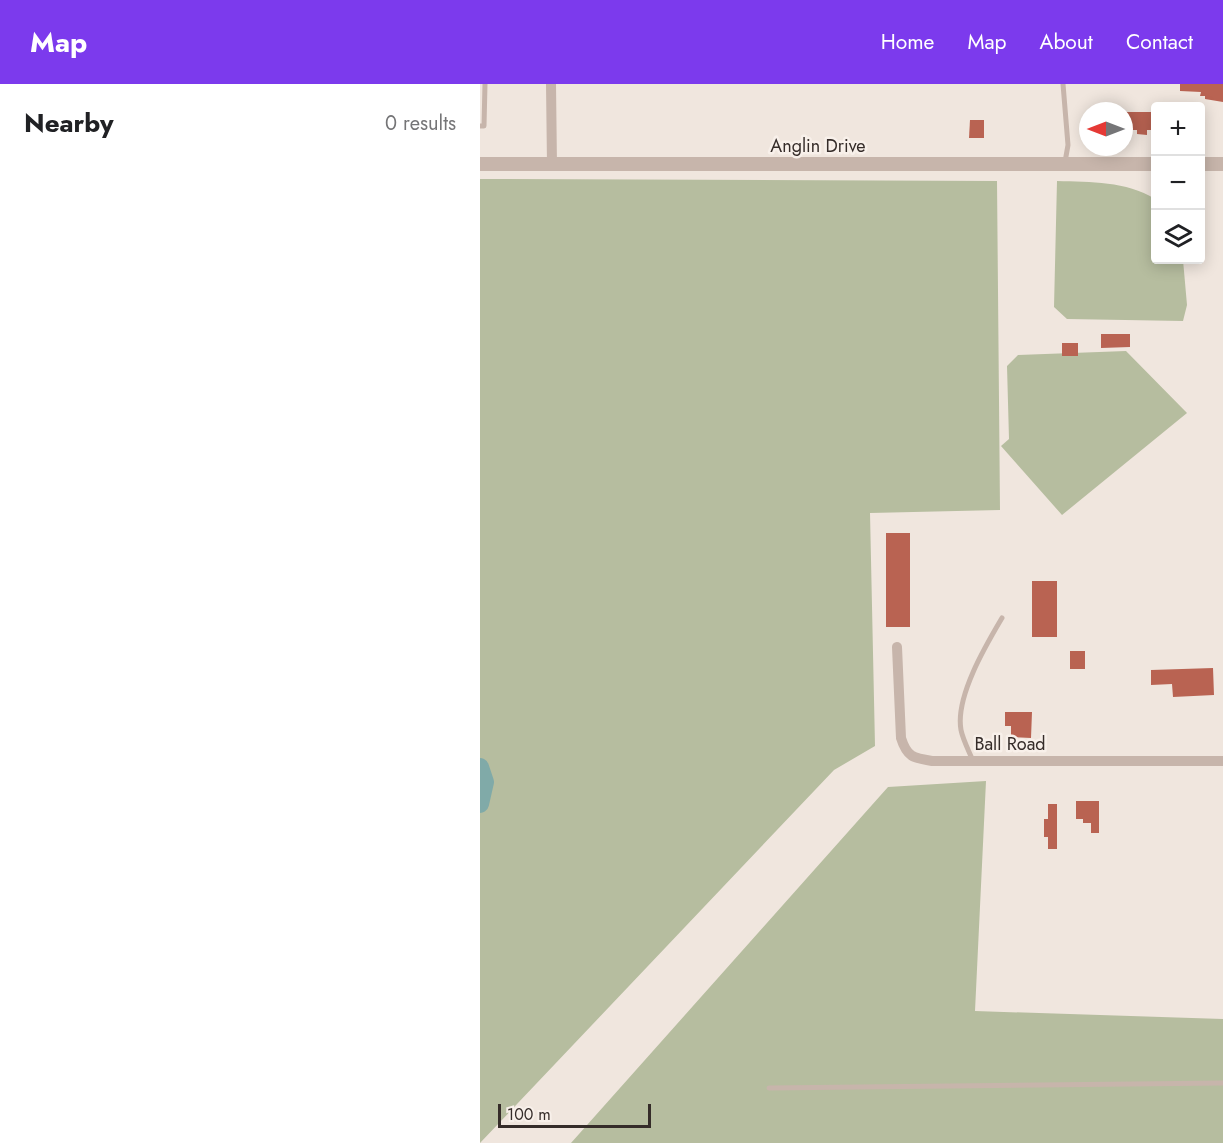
<!DOCTYPE html>
<meta charset="utf-8">
<style>
:root{--surface:#fff;--page:#f2f2f2;--text:#202124;--muted:#757577;--line:#e0e0e0;--accent:#7c3aed}
body{margin:0;font-family:Jost,sans-serif;background:var(--page);color:var(--text)}
.controls{position:absolute;right:18px;top:18px;display:grid;overflow:hidden;border-radius:6px;box-shadow:0 3px 15px #0003}
.controls button{width:54px;height:54px;display:grid;place-items:center;padding:0;border:0;border-bottom:2px solid var(--line);background:var(--surface);color:var(--text);font:30px sans-serif}
.compass{position:absolute;left:599px;top:18px;width:54px;height:54px;border-radius:50%;background:var(--surface);box-shadow:0 3px 15px #0003;rotate:270deg}
.scale{position:absolute;left:18px;bottom:15px;width:153px;box-sizing:border-box;padding-left:6px;border:3px solid #352c29;border-top:0;font-size:16px;line-height:21px;white-space:nowrap;color:#352c29;-webkit-text-stroke:4px #f8f0ea;paint-order:stroke}
.list{margin:0;padding:0;list-style:none}
h2{display:flex;justify-content:space-between;align-items:center;height:78px;margin:0;padding:0 24px;font-size:26px}
h2 small{font-size:20px;font-weight:400;color:var(--muted)}
.icon{flex:none;width:33px;height:33px;fill:none;stroke:currentColor;stroke-width:2;stroke-linecap:round;stroke-linejoin:round}
.map{position:relative;flex:none;width:743px;height:1059px;overflow:hidden}
header{display:flex;align-items:center;gap:36px;box-sizing:border-box;height:84px;padding:0 30px;background:var(--accent);color:#fff}
header strong{font-size:28px}
nav{display:flex;gap:33px;margin-inline-start:auto;font-size:21px}
main{display:flex}
aside{flex:1;background:var(--surface)}
.map>svg:first-child{display:block}
.green{fill:#b6bd9f}
.lines{fill:none;stroke-linecap:round;stroke-linejoin:round}
.river{stroke:#80aaa8;stroke-width:18}
.building{fill:#b96352}
.service{stroke:#c7b5ab;stroke-width:5}
.minor{stroke:#c7b5ab;stroke-width:10}
.tertiary{stroke:#c7b5ab;stroke-width:14}
.labels{text-anchor:middle;dominant-baseline:central;stroke-width:5;stroke-linejoin:round;paint-order:stroke}
.street-label{font-size:18px;fill:#352c29;stroke:#f8f0ea}
</style>
<header>
<strong>Map</strong>
<nav><a>Home</a><a>Map</a><a>About</a><a>Contact</a></nav>
</header>
<main>
<aside>
<h2>Nearby<small>0 results</small></h2>
<ul class="list">
</ul>
</aside>
<div class="map">
<svg width="743" height="1059" viewBox="0 0 743 1059">
<rect width="100%" height="100%" fill="#f0e6de"/>
<g class="green">
<polygon points="0,95 517,97 520,426 390,429 395,662 354,686 0,1059"/>
<path d="M577,97C611,98 646,97 675,115L676,176H703L707,221L703,237L587,235L574,223Z"/>
<polygon points="646,267 707,329 582,431 521,362 529,355 527,282 538,271"/>
<polygon points="506,697 495,927 743,935 743,1059 91,1059 408,703"/>
</g>
<g class="lines">
<polyline class="river" points="0,683 5,698 0,720"/>
</g>
<g class="building">
<polygon points="700,0 743,0 743,18 725,15 725,12 720,12 721,8 700,7"/>
<polygon points="646,28 675,28 675,46 667,46 667,51 657,50 657,46 646,46"/>
<polygon points="490,36 504,36 504,54 489,54"/>
<polygon points="621,250 650,250 650,263 621,264"/>
<rect x="582" y="259" width="16" height="13"/>
<rect x="406" y="449" width="24" height="94"/>
<rect x="552" y="497" width="25" height="56"/>
<rect x="590" y="567" width="15" height="18"/>
<polygon points="733,584 734,611 693,613 692,600 671,601 671,586"/>
<polygon points="525,628 552,628 551,654 531,653 531,642 525,642"/>
<polygon points="596,717 619,717 619,749 611,749 611,739 603,739 603,735 596,735"/>
<polygon points="568,720 577,720 577,765 568,765 568,753 564,753 564,735 568,735"/>
</g>
<g class="lines">
<g class="service">
<polyline points="583,0 588,61 585,78"/>
<polyline points="0,42 4,42 5,0"/>
<path d="M493,677C489,667 483,656 481,646C475,613 506,561 522,534"/>
<polyline points="289,1004 743,999"/>
</g>
<g class="minor">
<polyline points="71,0 72,81"/>
<path d="M417,563L421,654C427,673 433,674 452,677H743"/>
</g>
<g class="tertiary">
<polyline points="0,80 676,80"/>
<polyline points="720,80 743,80"/>
</g>
</g>
<g class="labels">
<g class="street-label">
<text x="338" y="62">Anglin Drive</text>
<text x="530" y="660">Ball Road</text>
</g>
</g>
</svg>
<div class="controls">
<button>+</button>
<button>−</button>
<button><svg class="icon" aria-label="layers" viewBox="0 0 24 24"><path d="M12 4l9 5-9 5-9-5zM3 14l9 5 9-5"/></svg></button>
</div>
<svg class="compass" viewBox="-18 -18 36 36"><path d="M0-13l5 13h-10z" fill="#e53935"/><path d="M0 13l5-13h-10z" fill="#757577"/></svg>
<div class="scale">100 m</div>
</div>
</main>
